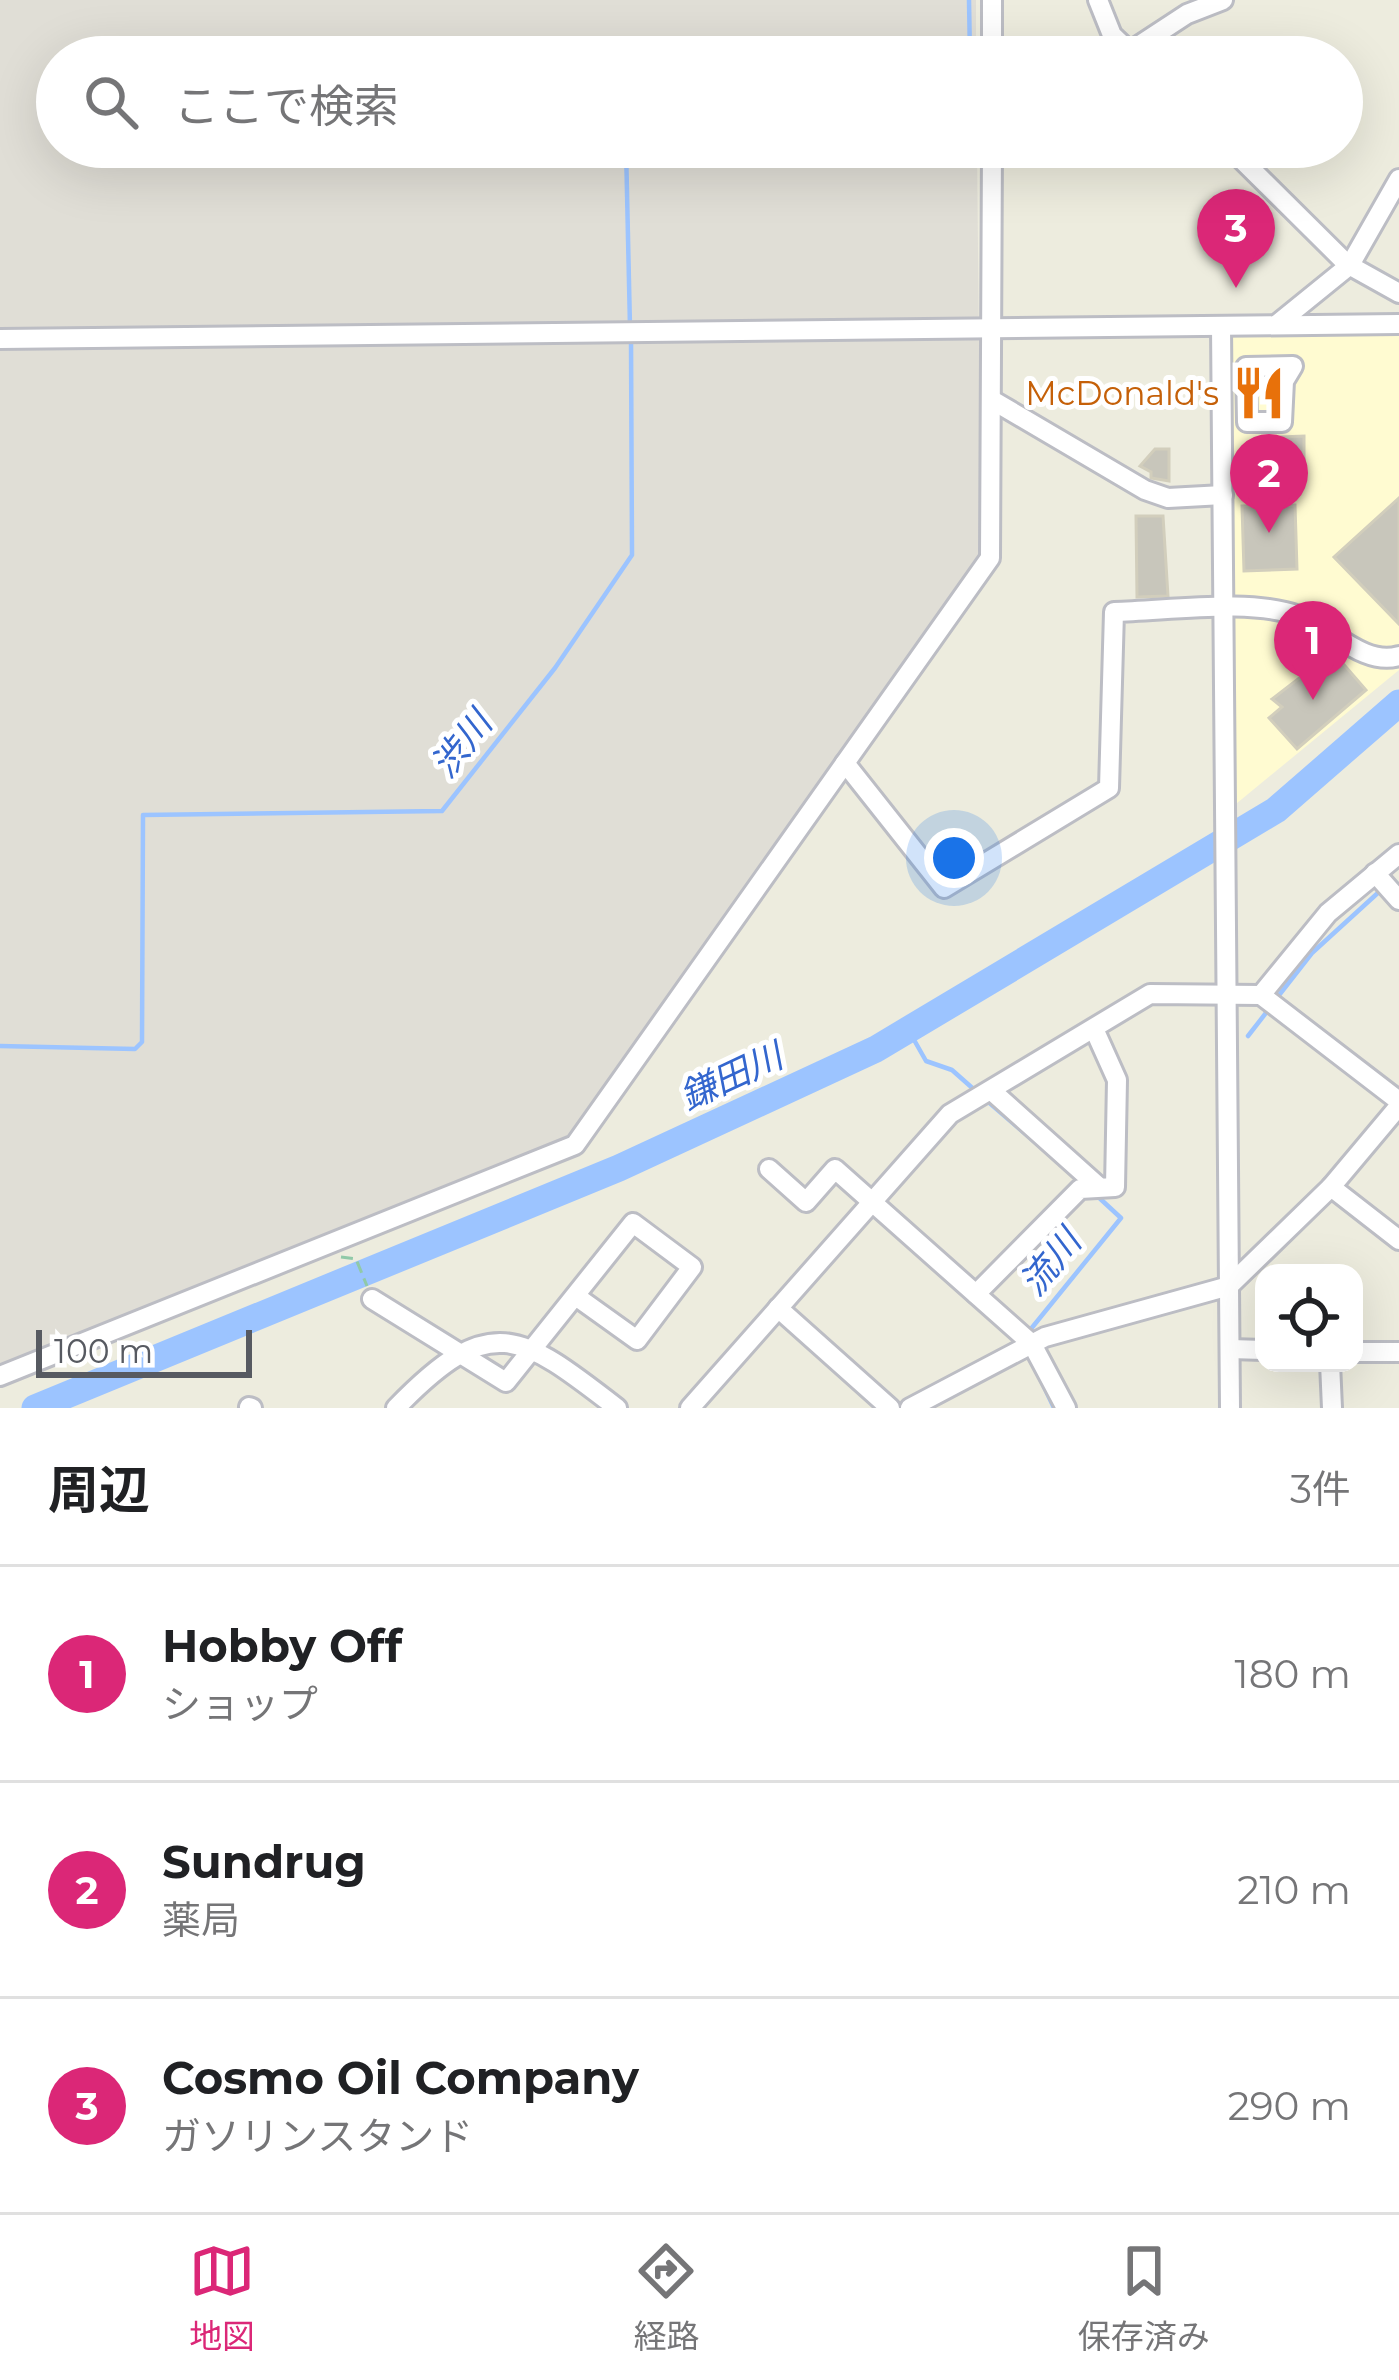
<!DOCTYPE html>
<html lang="ja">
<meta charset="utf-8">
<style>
:root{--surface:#fff;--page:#f2f2f2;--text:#202124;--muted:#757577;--line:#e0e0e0;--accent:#db2777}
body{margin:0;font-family:Montserrat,"Noto Sans JP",sans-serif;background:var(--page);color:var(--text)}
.controls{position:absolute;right:36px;bottom:36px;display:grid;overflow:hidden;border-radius:24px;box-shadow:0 12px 48px #0002}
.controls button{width:108px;height:108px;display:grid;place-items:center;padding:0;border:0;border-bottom:3px solid var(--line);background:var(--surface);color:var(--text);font:60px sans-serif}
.scale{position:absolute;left:36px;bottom:30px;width:216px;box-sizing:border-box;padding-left:12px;border:6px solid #575a61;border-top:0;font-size:33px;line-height:42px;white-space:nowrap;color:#575a61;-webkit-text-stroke:9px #fff;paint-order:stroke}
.you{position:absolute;left:954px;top:858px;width:42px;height:42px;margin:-30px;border:9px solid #fff;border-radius:50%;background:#1a73e8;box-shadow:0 0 0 18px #1a73e833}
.badge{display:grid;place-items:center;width:78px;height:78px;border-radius:50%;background:var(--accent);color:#fff;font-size:39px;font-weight:700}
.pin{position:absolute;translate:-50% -99px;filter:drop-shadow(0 3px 6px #0008)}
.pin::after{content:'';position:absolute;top:63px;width:42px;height:36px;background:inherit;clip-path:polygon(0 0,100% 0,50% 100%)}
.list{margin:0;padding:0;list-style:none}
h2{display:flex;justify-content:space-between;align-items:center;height:156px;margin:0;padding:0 48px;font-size:51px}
h2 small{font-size:39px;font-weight:400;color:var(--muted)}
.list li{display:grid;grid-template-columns:78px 1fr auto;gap:36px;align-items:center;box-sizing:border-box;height:216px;padding:0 48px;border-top:3px solid var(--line)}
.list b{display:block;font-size:45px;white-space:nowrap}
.list p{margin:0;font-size:39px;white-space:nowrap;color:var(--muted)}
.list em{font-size:39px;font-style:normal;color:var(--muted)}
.icon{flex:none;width:66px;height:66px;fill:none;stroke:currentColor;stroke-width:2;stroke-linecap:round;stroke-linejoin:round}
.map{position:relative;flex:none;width:1399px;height:1408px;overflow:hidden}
.search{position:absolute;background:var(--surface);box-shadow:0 12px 48px #0002;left:36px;right:36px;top:36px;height:132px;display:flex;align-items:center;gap:30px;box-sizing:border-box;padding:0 42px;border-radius:66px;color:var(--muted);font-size:45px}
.sheet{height:804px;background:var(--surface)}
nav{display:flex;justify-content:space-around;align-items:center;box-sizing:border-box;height:168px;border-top:3px solid var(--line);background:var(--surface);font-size:33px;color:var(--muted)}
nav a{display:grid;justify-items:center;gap:6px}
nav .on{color:var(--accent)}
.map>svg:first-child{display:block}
.commercial{fill:#fffbd1}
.industrial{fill:#e0ded6}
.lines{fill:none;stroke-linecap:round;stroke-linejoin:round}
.stream{stroke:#9cc4ff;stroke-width:4.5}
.river{stroke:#9cc4ff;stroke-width:27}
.building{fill:#c8c6bb;stroke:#d2cebc;stroke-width:3}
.minor-casing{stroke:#bcbdc4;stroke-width:24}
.path{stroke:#90c9a8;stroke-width:3;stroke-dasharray:12 6;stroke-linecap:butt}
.minor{stroke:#fff;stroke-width:18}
.labels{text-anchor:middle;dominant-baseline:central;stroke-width:10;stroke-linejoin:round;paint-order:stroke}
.food-label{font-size:33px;fill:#c56008;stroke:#fff;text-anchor:end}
.water-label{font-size:36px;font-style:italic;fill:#3366ce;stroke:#fff}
</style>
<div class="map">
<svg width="1399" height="1408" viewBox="0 0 1399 1408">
<rect width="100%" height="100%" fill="#edecde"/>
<polygon class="commercial" points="1399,324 1399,670 1225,813 1221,326"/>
<polygon class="industrial" points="0,0 976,0 976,57 57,57 57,147 977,147 981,555 572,1135 0,1364"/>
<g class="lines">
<g class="stream">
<polyline points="969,0 970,57"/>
<polyline points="626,147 630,327"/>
<polyline points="1276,999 1312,953 1380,891"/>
<polyline points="909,1031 926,1061 952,1070 978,1093"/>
<polyline points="1248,1036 1269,1009"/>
<polyline points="0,1046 135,1049 142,1042 143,815 442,811 555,668 632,555 631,339"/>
<polyline points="986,1100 1064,1167"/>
<polyline points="1026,1335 1121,1218 1095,1194"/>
<polyline points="1033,1363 1054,1408"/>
</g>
<polyline class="river" points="35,1408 619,1168 876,1049 1276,810 1399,703"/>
</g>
<g class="building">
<polygon points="1304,436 1304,466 1280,467 1281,437"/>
<polygon points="1155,449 1169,449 1169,481 1151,478 1151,472 1140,466"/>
<polygon points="1399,498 1399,624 1334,557"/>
<polygon points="1295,505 1297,569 1244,571 1242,506"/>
<polygon points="1136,516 1163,516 1168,596 1137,597"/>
<polygon points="1333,652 1366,690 1297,749 1269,718 1282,707 1272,699"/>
</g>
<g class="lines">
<defs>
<g id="minor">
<polyline points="992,0 992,57"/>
<polyline points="1098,0 1112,35 1135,57"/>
<polyline points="1129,52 1187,14 1223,0"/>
<polyline points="1229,147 1347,264 1399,293"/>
<polyline points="1276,325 1350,265 1399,179"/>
<polyline points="1221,326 1230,1408"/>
<polyline points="0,339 1399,324"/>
<polygon points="1293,366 1284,381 1282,422 1247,422 1246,367"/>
<polyline points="992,400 1145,490 1168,498 1223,495"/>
<path d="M845,763L944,888L1109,788L1114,612C1167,611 1250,598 1299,616C1330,627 1364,667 1399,656"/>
<polyline points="1375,873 1399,900"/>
<polyline points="1261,995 1328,913 1399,854"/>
<polyline points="993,1092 1098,1186"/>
<polyline points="769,1169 806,1202 835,1169 1032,1344 1066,1408"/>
<polyline points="1331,1187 1399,1240"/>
<polyline points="976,1294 1080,1189 1115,1187 1117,1080 1095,1031"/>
<polyline points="372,1299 506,1382 633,1223 692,1267 637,1340 577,1297"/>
<polyline points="778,1308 890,1408"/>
<polyline points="1230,1349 1264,1350"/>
<polyline points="1354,1352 1399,1352"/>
<polyline points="1330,1363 1332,1408"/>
<polyline points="0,1376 575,1145 990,558 992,147"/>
<polyline points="249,1407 252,1408"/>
<path d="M396,1408C490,1311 519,1332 617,1408"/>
<polyline points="690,1408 950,1114 1150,994 1261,995 1399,1101"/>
<polyline points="910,1408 1045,1337 1229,1286 1331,1187 1399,1106"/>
</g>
</defs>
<use href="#minor" class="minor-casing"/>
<polyline class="path" points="341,1257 356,1259 367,1286"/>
<use href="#minor" class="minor"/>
</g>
<defs>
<symbol id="restaurant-bare" viewBox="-9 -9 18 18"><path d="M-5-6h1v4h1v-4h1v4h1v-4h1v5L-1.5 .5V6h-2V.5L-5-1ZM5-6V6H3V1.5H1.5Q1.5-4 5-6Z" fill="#e8710a" stroke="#fff" stroke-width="2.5" paint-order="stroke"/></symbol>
</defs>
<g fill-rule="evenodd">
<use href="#restaurant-bare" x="1221" y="355" width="76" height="76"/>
</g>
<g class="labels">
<g class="food-label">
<text x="1219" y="393">McDonald's</text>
</g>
<g class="water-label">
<text transform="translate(461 744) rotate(-52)">渋川</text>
<text transform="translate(731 1076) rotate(-25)">鎌田川</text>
<text transform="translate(1050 1262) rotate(-51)">流川</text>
</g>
</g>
</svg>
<div class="controls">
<button><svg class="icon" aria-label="locate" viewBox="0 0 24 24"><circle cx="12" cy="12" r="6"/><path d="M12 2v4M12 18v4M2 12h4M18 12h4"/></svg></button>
</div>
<div class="scale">100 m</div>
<div class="you"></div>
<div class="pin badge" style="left:1313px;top:700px">1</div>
<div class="pin badge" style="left:1269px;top:533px">2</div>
<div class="pin badge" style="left:1236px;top:288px">3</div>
<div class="search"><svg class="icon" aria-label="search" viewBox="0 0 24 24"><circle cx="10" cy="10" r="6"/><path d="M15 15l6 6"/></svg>ここで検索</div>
</div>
<section class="sheet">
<h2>周辺<small>3件</small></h2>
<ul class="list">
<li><span class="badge">1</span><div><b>Hobby Off</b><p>ショップ</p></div><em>180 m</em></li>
<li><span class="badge">2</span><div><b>Sundrug</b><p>薬局</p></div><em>210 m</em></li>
<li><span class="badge">3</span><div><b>Cosmo Oil Company</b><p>ガソリンスタンド</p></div><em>290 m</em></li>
</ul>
</section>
<nav>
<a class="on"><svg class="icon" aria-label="map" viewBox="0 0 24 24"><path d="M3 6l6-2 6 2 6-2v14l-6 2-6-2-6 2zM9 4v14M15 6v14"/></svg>地図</a>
<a><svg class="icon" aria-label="directions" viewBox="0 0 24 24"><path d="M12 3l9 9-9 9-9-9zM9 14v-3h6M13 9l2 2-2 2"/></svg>経路</a>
<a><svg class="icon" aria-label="saved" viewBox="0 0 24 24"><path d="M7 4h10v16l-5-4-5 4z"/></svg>保存済み</a>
</nav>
